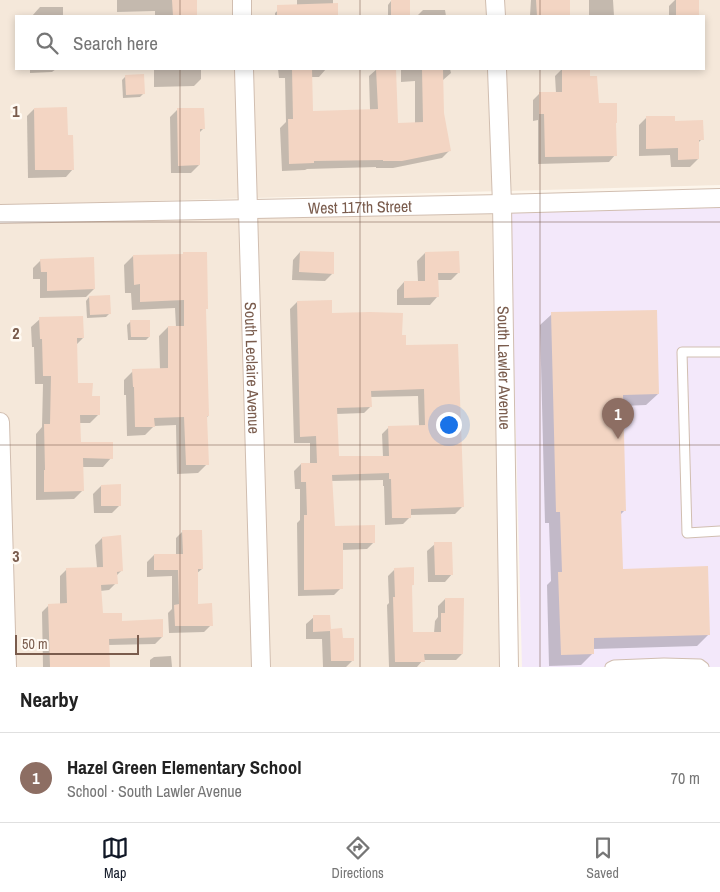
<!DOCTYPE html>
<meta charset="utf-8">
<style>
:root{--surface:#fff;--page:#f2f2f2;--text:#222;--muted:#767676;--line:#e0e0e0;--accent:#111827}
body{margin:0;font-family:"Archivo Narrow",sans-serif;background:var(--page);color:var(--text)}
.scale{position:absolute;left:15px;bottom:12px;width:124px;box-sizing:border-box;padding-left:5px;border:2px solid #7a5c4d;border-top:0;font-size:14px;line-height:18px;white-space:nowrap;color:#7a5c4d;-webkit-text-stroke:4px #fffaf3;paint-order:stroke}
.you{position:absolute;left:448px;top:424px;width:18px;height:18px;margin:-12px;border:4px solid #fff;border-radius:50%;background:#1a73e8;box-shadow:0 0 0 8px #1a73e833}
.badge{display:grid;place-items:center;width:32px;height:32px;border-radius:50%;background:var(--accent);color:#fff;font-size:16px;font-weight:700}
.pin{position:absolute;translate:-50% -41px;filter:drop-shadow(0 1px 2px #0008)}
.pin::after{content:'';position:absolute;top:26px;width:18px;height:15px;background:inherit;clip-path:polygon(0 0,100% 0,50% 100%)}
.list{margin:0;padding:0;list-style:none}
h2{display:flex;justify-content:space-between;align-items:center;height:65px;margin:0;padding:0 20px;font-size:21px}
h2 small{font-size:16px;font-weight:400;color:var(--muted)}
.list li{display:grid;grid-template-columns:32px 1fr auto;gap:15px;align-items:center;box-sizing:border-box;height:90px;padding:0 20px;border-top:1px solid var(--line)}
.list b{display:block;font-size:19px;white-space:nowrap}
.list p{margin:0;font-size:16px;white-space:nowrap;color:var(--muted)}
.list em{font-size:16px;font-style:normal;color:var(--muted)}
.icon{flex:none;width:28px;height:28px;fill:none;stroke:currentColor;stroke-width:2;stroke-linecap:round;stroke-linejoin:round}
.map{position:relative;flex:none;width:720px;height:667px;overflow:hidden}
.search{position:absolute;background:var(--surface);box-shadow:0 2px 8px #0003;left:15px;right:15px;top:15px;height:55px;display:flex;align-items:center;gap:12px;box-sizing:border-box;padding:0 18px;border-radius:0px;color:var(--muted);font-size:19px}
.sheet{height:155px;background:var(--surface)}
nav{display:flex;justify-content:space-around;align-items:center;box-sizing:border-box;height:70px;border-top:1px solid var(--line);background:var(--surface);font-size:14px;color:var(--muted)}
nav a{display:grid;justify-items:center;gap:2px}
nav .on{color:var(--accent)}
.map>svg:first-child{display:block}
.residential{fill:#f5e8da;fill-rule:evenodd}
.education{fill:#f3e8fa}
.shadow{fill:#0003;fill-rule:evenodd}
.building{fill:#f3d5c3;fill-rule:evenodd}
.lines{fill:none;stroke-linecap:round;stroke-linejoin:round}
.lane-casing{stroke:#d1beb0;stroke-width:11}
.street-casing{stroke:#d1beb0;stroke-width:20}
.lane{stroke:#fff;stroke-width:9}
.street{stroke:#fff;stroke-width:18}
.grid{fill:none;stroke:#7a5c4d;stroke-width:1;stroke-opacity:0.55}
.labels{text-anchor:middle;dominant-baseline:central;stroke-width:5;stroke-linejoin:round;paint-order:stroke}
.street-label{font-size:16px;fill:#7a5c4d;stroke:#fffaf3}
.grid-label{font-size:16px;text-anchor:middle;font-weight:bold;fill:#7a5c4d;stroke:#fffaf3;stroke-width:5;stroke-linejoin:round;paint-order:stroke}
</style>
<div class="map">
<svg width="720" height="667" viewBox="0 0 720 667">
<rect width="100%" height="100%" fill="#fdf6ec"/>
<g class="residential">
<path d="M0,0H720V185L0,205ZM16,16H704V69H16Z"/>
<polygon points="492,212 501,667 0,667 0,223"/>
</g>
<polygon class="education" points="720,204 720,667 522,667 510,210"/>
<g class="shadow">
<polygon points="117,0 195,0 196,16 155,16 155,11 117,12"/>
<polygon points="297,0 333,0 333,4 337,4 337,16 275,16 275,13 283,6 297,5"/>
<polygon points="531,0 569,0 569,16 530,16"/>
<polygon points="589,0 613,0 614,16 589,16"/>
<polygon points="675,0 698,0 697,16 669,16 669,6"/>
<polygon points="391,1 408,1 409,16 388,16 388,5"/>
<polygon points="40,7 63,7 63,16 32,16"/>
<polygon points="423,10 445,10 446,16 417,16"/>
<polygon points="30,69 56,69 52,72 30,73"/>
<polygon points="154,69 201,69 201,79 194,86 154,87"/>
<polygon points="278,69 326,69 319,77 311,77 312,112 370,110 369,76 377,69 395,69 396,124 415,124 415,81 401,82 401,69 450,69 451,73 443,80 442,113 450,150 442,158 393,168 376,168 376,167 307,169 305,170 282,171 280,128 286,122 285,78 279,78"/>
<polygon points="562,69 589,69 589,77 597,104 614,124 615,155 609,162 538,164 538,120 533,121 533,100 539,94 556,93 555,76"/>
<polygon points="126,76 143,94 140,97 123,98 122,80"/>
<polygon points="34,109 73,169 66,177 28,178 27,116"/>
<polygon points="177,110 203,129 199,133 199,165 191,173 171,173 170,117"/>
<polygon points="646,118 674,122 702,139 698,143 698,159 690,167 671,167 670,155 639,156 639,125"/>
<polygon points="300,252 333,273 325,281 292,280 293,260"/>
<polygon points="425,253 459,272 451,280 437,280 437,297 430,305 397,305 397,290 404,282 418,282 417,261"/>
<polygon points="133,256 205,310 208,416 206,418 207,464 198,473 177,474 176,425 154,426 145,435 127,436 126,395 124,395 124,380 133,371 160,370 159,336 168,327 176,327 175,308 132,310 131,293 125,293 124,265"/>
<polygon points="41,260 94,289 86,297 40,298 40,279 33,279 33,268"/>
<polygon points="89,297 109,314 106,317 87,318 86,301"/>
<path d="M297,302L331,315L401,337L405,346L457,345L462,507L455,514L410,515V517L403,524L385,525L384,486H383V480L331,481L334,527L374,542L367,549L341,550V588L334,595L298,596L297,523L300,520V489H295L294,471L301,464H310V443H294L290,309ZM418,396L419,426L389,427L382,434L383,457L338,458L336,414L364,413L371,406L370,397Z"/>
<polygon points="552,314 658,394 646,405 622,406 625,510 620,515 622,570 709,634 697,646 593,649 593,653 581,665 549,666 547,585 551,581 549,523 545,523 540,325"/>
<polygon points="40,319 83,338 76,345 77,384 91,398 98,415 90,423 79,423 80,443 111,458 103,467 82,467 83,490 74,499 36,500 36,434 42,427 43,384 35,384 34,347 32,347 31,327"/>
<polygon points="131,321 149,337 146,340 128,340 127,325"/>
<polygon points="101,486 120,505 112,513 94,513 93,494"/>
<polygon points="183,531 202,569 196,574 197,605 211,625 204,632 169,633 168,613 172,609 172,576 147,577 147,562 154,555 176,555 176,538"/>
<polygon points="102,538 122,570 116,576 116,583 109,590 100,591 102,614 162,637 155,644 108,645 107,667 43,667 42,612 49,605 60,605 60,576 67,569 97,568 95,545"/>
<polygon points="435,544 452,574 445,582 428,582 427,551"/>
<polygon points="395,569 413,584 411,587 412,633 434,633 435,621 438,617 438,606 445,599 462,654 456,660 423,660 417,667 389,667 387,605 389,603 388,576"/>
<polygon points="314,617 341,639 353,660 346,667 323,667 322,639 306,639 306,624"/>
<polygon points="171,656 172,667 150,667 150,660 154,657"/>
</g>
<g class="building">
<polygon points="172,0 197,0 197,16 173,16"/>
<rect x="391" y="0" width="19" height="16"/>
<polygon points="536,0 570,0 570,16 537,16"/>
<rect x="676" y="0" width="23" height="16"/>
<polygon points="338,3 338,16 277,16 277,5"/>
<polygon points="292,69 312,69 313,111 378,109 376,69 396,69 398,123 423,122 422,69 443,69 444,113 451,151 402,161 383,161 383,160 314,161 314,163 289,164 288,119 293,119"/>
<polygon points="562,69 590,69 590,76 597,76 599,103 617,103 617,123 616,123 617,156 545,157 544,114 539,114 539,92 562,92"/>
<polygon points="144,74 145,94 126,95 125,75"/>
<polygon points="67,107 68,135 73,135 74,170 35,170 34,108"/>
<polygon points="177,108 204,108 205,129 200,129 200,165 178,166"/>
<polygon points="646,116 675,116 675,121 703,120 704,140 699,140 699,159 678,160 678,148 646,149"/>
<polygon points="300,251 334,252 334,274 299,272"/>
<polygon points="459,251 460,273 438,273 439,297 404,298 404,281 425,281 425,252"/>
<polygon points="183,252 207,252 208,309 206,309 209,416 207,416 209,465 186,465 184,417 154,418 155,427 135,427 134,387 133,387 132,369 168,368 168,326 184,326 184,300 140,302 140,284 134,285 133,255 183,254"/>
<polygon points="94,257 95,289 47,291 47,272 41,272 40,259"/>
<polygon points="110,295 111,314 90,315 89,296"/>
<path d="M332,300V313L370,312L403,313L402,335H406V345L458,344L464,507L411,509V518H392L391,479H389V473L332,475L335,526L375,525V543H343V589L304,590V515H307L306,482H301V463H317L316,436L300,437L297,301ZM424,389L425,425L388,426L389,456H339L337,408L372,407L371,391Z"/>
<polygon points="657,310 659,394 623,395 626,511 621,511 623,569 708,566 710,635 594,638 594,654 561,655 558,572 562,572 560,512 556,512 551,312"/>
<polygon points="83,316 84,338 77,338 78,383 93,383 92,396 100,396 100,415 80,415 81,442 113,442 113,459 83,458 84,491 44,492 44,470 45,470 44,424 50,424 51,376 43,376 42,339 40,339 39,317"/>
<polygon points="130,320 150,320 150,337 131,337"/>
<polygon points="121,484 121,506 101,506 101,485"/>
<polygon points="182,530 202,530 203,569 198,569 198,604 212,603 213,626 175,626 174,605 179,604 178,570 154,570 154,554 183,554"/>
<polygon points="121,535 123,571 117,572 118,584 101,585 103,613 122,613 122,621 163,619 163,637 109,639 110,667 50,667 48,604 67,603 66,568 103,567 102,537"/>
<polygon points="434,542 452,542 453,575 435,575"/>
<polygon points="414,567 414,585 412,585 413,632 441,632 441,613 445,613 445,598 464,598 463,654 424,654 425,662 395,662 393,597 395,597 394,568"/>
<polygon points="313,615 330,615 331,629 342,628 343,638 354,638 354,661 331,661 330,631 313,632"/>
</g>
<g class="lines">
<defs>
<g id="lane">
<polyline points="720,352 682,352 687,533 720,531"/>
<polyline points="610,667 614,665 664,663 700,664 704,667"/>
</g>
<g id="street">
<polyline points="242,0 242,16"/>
<polyline points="495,0 496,16"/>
<path id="s1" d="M244,69L261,667"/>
<path id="s2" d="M497,69L502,204L509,667"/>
<path id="s3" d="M0,214L502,204L720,198"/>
<polyline points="0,422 7,667"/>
</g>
</defs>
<use href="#lane" class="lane-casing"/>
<use href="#street" class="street-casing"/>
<use href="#lane" class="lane"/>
<use href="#street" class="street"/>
</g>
<path class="grid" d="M180,0V16M360,0V16M540,0V16M180,69V667M360,69V667M540,69V667M0,222H720M0,445H720"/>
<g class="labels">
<g class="street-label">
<text stroke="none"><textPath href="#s3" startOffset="360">West 117th Street</textPath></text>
<text stroke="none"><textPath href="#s1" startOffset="299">South Leclaire Avenue</textPath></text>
<text stroke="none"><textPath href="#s2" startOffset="299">South Lawler Avenue</textPath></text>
</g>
</g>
<g class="grid-label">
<text x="16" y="117">1</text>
<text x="16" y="339">2</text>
<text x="16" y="562">3</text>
</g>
</svg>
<div class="scale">50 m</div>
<div class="you"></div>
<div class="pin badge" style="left:618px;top:439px;background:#8d6e63">1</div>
<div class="search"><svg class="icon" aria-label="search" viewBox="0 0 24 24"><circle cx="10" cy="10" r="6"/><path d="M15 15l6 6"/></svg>Search here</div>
</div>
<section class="sheet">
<h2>Nearby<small></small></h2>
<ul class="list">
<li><span class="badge" style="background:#8d6e63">1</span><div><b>Hazel Green Elementary School</b><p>School · South Lawler Avenue</p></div><em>70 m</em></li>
</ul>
</section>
<nav>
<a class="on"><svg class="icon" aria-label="map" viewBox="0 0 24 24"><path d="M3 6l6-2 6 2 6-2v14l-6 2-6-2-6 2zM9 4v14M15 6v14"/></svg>Map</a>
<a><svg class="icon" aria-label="directions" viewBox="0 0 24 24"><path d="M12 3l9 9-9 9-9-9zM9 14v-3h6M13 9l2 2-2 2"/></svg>Directions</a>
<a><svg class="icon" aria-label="saved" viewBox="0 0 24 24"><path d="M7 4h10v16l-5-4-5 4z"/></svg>Saved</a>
</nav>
